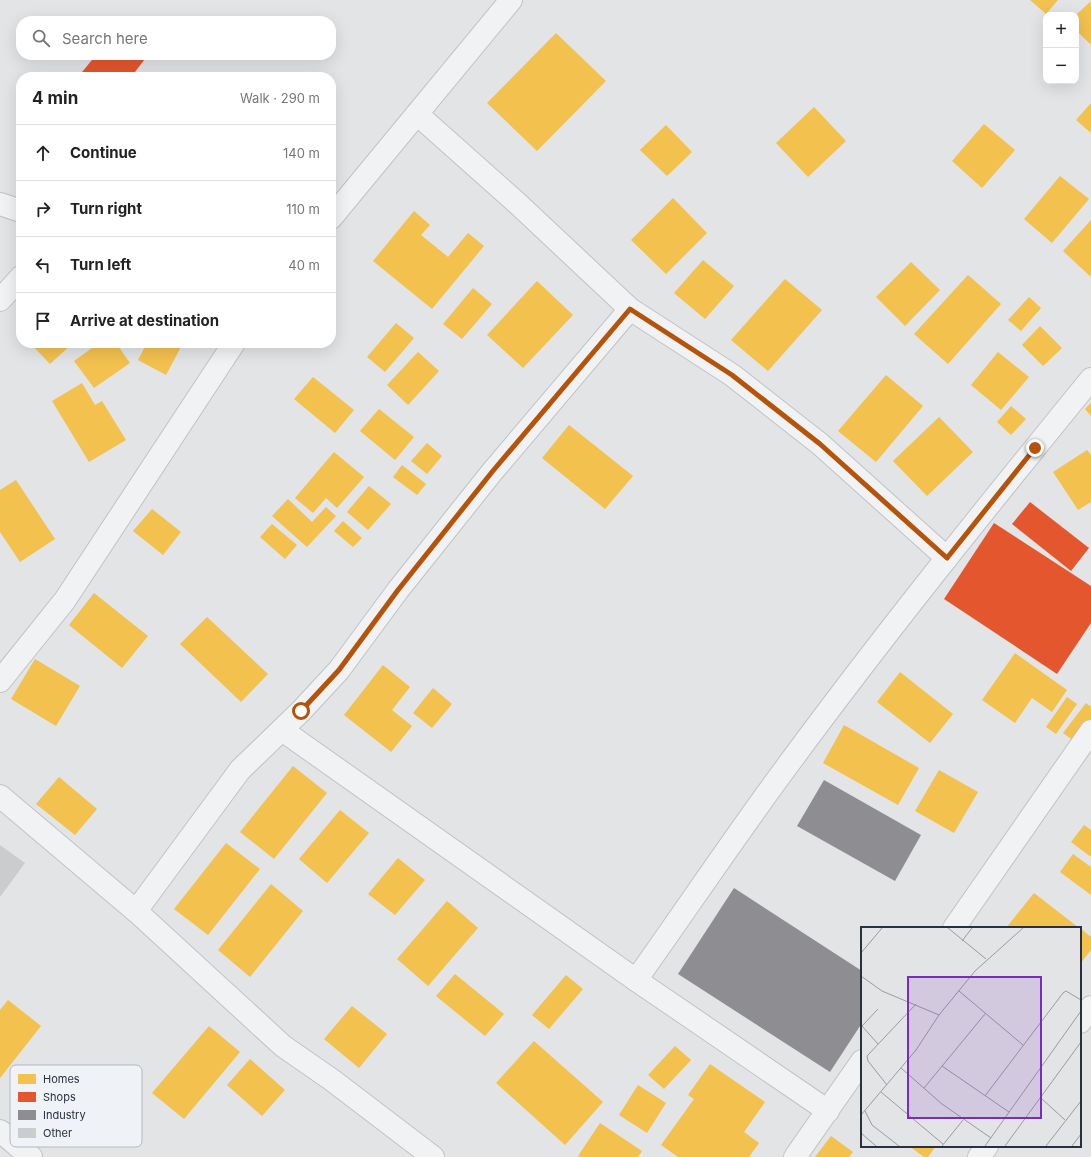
<!DOCTYPE html>
<meta charset="utf-8">
<style>
:root{--surface:#fff;--page:#f2f2f2;--text:#222;--muted:#767676;--line:#e0e0e0}
body{margin:0;font-family:Inter,sans-serif;background:var(--page);color:var(--text)}
.controls{position:absolute;right:12px;top:12px;display:grid;overflow:hidden;border-radius:8px;box-shadow:0 4px 16px #0002}
.controls button{width:36px;height:36px;display:grid;place-items:center;padding:0;border:0;border-bottom:1px solid var(--line);background:var(--surface);color:var(--text);font:20px sans-serif}
.stop{position:absolute;width:12px;height:12px;margin:-9px;border:3px solid #b45309;border-radius:50%;background:#fff}
.stop.end{background:#b45309;border-color:#fff;box-shadow:0 1px 4px #0008}
.list{margin:0;padding:0;list-style:none}
h2{display:flex;justify-content:space-between;align-items:center;height:52px;margin:0;padding:0 16px;font-size:17px}
h2 small{font-size:13px;font-weight:400;color:var(--muted)}
.list li{display:grid;grid-template-columns:26px 1fr auto;gap:12px;align-items:center;box-sizing:border-box;height:56px;padding:0 16px;border-top:1px solid var(--line)}
.list b{display:block;font-size:15px;white-space:nowrap}
.list em{font-size:13px;font-style:normal;color:var(--muted)}
.icon{flex:none;width:22px;height:22px;fill:none;stroke:currentColor;stroke-width:2;stroke-linecap:round;stroke-linejoin:round}
.map{position:relative;flex:none;width:1091px;height:1157px;overflow:hidden}
.search{position:absolute;background:var(--surface);box-shadow:0 4px 16px #0002;left:16px;top:16px;width:320px;height:44px;display:flex;align-items:center;gap:10px;box-sizing:border-box;padding:0 14px;border-radius:16px;color:var(--muted);font-size:15px}
.panel{position:absolute;background:var(--surface);box-shadow:0 4px 16px #0002;left:16px;top:72px;width:320px;height:276px;border-radius:16px}
.map>svg:first-child{display:block}
.homes{fill:#f2c14e}
.shops{fill:#e4572e}
.industry{fill:#8d8d92}
.building{fill:#caccce}
.lines{fill:none;stroke-linecap:round;stroke-linejoin:round}
.minor-casing{stroke:#c0c2c4;stroke-width:24}
.minor{stroke:#f0f2f3;stroke-width:22}
.route{stroke:#b45309;stroke-width:5}
.inset-road{fill:none;stroke:#989ca3;stroke-width:1}
.view{fill:#7b2cbf;fill-opacity:0.15;stroke:#7b2cbf;stroke-width:2}
.inset-edge{fill:none;stroke:#29303f;stroke-width:2}
.key{fill:#eff2f6;stroke:#b4b8bf;stroke-width:1}
.key-label{font-size:11px;fill:#29303f}
</style>
<div class="map">
<svg width="1091" height="1157" viewBox="0 0 1091 1157">
<rect width="100%" height="100%" fill="#e2e4e6"/>
<g class="homes">
<polygon points="1030,0 1058,0 1046,14"/>
<polygon points="1091,1 1091,45 1076,30 1076,15"/>
<polygon points="556,33 606,81 537,151 487,103"/>
<polygon points="1091,103 1091,133 1076,120"/>
<polygon points="814,107 846,141 808,177 776,143"/>
<polygon points="984,124 1015,150 982,188 952,161"/>
<polygon points="666,125 692,152 667,176 640,150"/>
<polygon points="1060,176 1089,199 1052,243 1024,219"/>
<polygon points="673,198 707,233 666,274 631,240"/>
<polygon points="414,211 430,225 421,235 448,257 468,233 484,246 432,309 373,261"/>
<polygon points="1091,220 1091,277 1063,251"/>
<polygon points="703,260 734,286 705,319 674,293"/>
<polygon points="911,262 940,290 905,326 876,297"/>
<polygon points="968,275 1001,304 948,364 914,334"/>
<polygon points="785,279 822,310 768,371 731,340"/>
<polygon points="537,281 573,315 523,368 487,335"/>
<polygon points="473,288 492,304 462,339 443,324"/>
<polygon points="1029,297 1041,308 1021,331 1008,320"/>
<polygon points="396,323 414,338 385,372 367,357"/>
<polygon points="1040,326 1062,348 1043,366 1022,345"/>
<polygon points="30,343 73,343 50,364"/>
<polygon points="99,343 116,343 130,363 94,388 74,361"/>
<polygon points="147,343 183,343 166,375 138,360"/>
<polygon points="418,352 439,371 408,405 387,385"/>
<polygon points="998,352 1029,377 1001,410 971,385"/>
<polygon points="886,375 923,406 876,462 838,431"/>
<polygon points="313,377 354,410 335,433 294,399"/>
<polygon points="82,383 95,405 102,401 126,440 89,462 52,401"/>
<polygon points="1091,403 1091,416 1085,409"/>
<polygon points="1011,406 1026,419 1011,435 997,422"/>
<polygon points="379,409 414,437 395,460 360,431"/>
<polygon points="939,417 973,452 927,496 893,461"/>
<polygon points="569,425 633,476 605,509 542,458"/>
<polygon points="427,443 442,456 427,474 411,461"/>
<polygon points="1087,450 1091,455 1091,502 1078,510 1053,472"/>
<polygon points="334,452 364,477 337,508 326,498 313,513 295,498"/>
<polygon points="402,465 426,484 417,495 393,477"/>
<polygon points="16,480 55,539 20,562 0,532 0,490"/>
<polygon points="369,486 391,504 368,530 347,512"/>
<polygon points="288,499 312,522 326,507 336,516 307,547 272,516"/>
<polygon points="152,509 181,532 163,555 133,531"/>
<polygon points="343,521 362,538 353,547 334,531"/>
<polygon points="272,524 297,545 285,559 260,537"/>
<polygon points="94,593 148,636 122,668 69,625"/>
<polygon points="207,617 268,674 241,702 180,644"/>
<polygon points="1015,653 1067,690 1052,712 1032,698 1015,723 982,700"/>
<polygon points="35,659 80,686 56,726 11,699"/>
<polygon points="383,665 410,687 392,710 412,726 391,752 344,715"/>
<polygon points="900,672 953,714 930,743 877,702"/>
<polygon points="433,688 452,704 432,728 413,713"/>
<polygon points="1067,697 1077,704 1056,734 1046,727"/>
<polygon points="1086,703 1091,707 1091,719 1074,741 1063,733"/>
<polygon points="844,725 919,768 898,805 823,763"/>
<polygon points="293,766 327,793 274,859 240,832"/>
<polygon points="939,770 978,792 954,833 915,811"/>
<polygon points="59,777 97,809 75,835 36,804"/>
<polygon points="340,810 369,833 327,883 299,859"/>
<polygon points="1084,825 1091,830 1091,857 1071,842"/>
<polygon points="226,843 260,869 208,935 174,909"/>
<polygon points="1073,854 1091,867 1091,895 1060,872"/>
<polygon points="398,858 425,880 395,915 368,894"/>
<polygon points="271,884 303,911 250,977 218,950"/>
<polygon points="1034,893 1079,928 1006,928"/>
<polygon points="447,901 478,928 428,986 397,959"/>
<polygon points="1080,928 1091,937 1091,950 1080,964"/>
<polygon points="455,974 504,1014 485,1036 436,996"/>
<polygon points="566,975 583,989 549,1029 532,1015"/>
<polygon points="8,1000 41,1026 0,1078 0,1010"/>
<polygon points="352,1006 387,1034 359,1068 324,1039"/>
<polygon points="209,1026 240,1052 184,1119 152,1093"/>
<polygon points="534,1041 603,1102 565,1145 496,1083"/>
<polygon points="675,1046 691,1060 664,1089 648,1075"/>
<polygon points="250,1059 285,1090 262,1116 227,1085"/>
<polygon points="710,1064 765,1102 744,1132 759,1143 749,1157 678,1157 661,1145 694,1099 688,1095"/>
<polygon points="638,1085 666,1103 647,1133 619,1115"/>
<polygon points="600,1123 642,1151 638,1157 580,1157 578,1156"/>
<polygon points="831,1136 853,1152 849,1157 815,1157"/>
<polygon points="909,1146 936,1146 928,1157 924,1157"/>
</g>
<g class="shops">
<polygon points="96,55 140,55 145,59 131,77 78,77"/>
<polygon points="1030,502 1089,548 1071,571 1012,524"/>
<polygon points="994,523 1091,586 1091,623 1057,674 944,599"/>
</g>
<g class="industry">
<polygon points="824,780 921,835 895,881 797,826"/>
<polygon points="734,888 862,971 862,1023 830,1072 678,974"/>
</g>
<polygon class="building" points="0,845 25,863 0,897"/>
<g class="lines">
<defs>
<g id="minor">
<polyline points="417,114 517,203 630,309 732,375 820,444 947,558"/>
<polyline points="0,204 21,211"/>
<polyline points="331,218 511,0"/>
<polyline points="0,300 21,277"/>
<polyline points="0,681 65,600 234,343"/>
<polyline points="282,730 636,980 828,1111"/>
<polyline points="0,796 136,911 283,1046 332,1080 433,1157"/>
<polyline points="136,911 240,770 301,711 339,670 398,590 492,472 630,309"/>
<polyline points="954,928 1091,731"/>
<path d="M636,980C685,911 732,841 782,773C881,638 986,508 1091,379"/>
<polyline points="1080,1022 1091,1007"/>
<polyline points="0,1131 31,1157"/>
<polyline points="795,1157 862,1061"/>
<polyline points="979,1157 987,1146"/>
</g>
</defs>
<use href="#minor" class="minor-casing"/>
<use href="#minor" class="minor"/>
</g>
<g class="lines">
<polyline class="route" points="301,711 339,670 398,590 492,472 630,309 732,375 820,444 947,558 1035,448"/>
</g>
<g transform="translate(861 927)">
<rect width="220" height="220" fill="#e2e4e6"/>
<path class="inset-road" d="M87,1L125,32M101,14L111,1M0,26L21,1M0,49L21,64L78,88M98,64L162,118M17,117L1,99L17,82M81,139L148,185M40,141L81,177L130,211M26,158L7,134L6,129L55,77M63,161L124,87M20,165L82,217M124,169L202,66L205,64L220,73M181,172L204,193M4,184L11,198L38,219M0,188L55,123L78,88L114,44L162,1M0,206L15,219M81,219L102,193M124,219L220,84M144,219L220,115M185,219L220,174M211,219L220,207"/>
<path class="view" d="M47,50H180V191H47Z"/>
<rect width="220" height="220" class="inset-edge"/>
</g>
<rect x="10" y="1065" width="132" height="82" rx="6" class="key"/>
<rect x="18" y="1074" width="18" height="10" fill="#f2c14e"/>
<rect x="18" y="1092" width="18" height="10" fill="#e4572e"/>
<rect x="18" y="1110" width="18" height="10" fill="#8d8d92"/>
<rect x="18" y="1128" width="18" height="10" fill="#caccce"/>
<g class="key-label">
<text x="43" y="1083">Homes</text>
<text x="43" y="1101">Shops</text>
<text x="43" y="1119">Industry</text>
<text x="43" y="1137">Other</text>
</g>
</svg>
<div class="controls">
<button>+</button>
<button>−</button>
</div>
<div class="stop" style="left:301px;top:711px"></div>
<div class="stop end" style="left:1035px;top:448px"></div>
<div class="search"><svg class="icon" aria-label="search" viewBox="0 0 24 24"><circle cx="10" cy="10" r="6"/><path d="M15 15l6 6"/></svg>Search here</div>
<section class="panel">
<h2>4 min<small>Walk · 290 m</small></h2>
<ul class="list">
<li><svg class="icon" aria-label="ahead" viewBox="0 0 24 24"><path d="M12 20V5M6 11l6-6 6 6"/></svg><div><b>Continue</b></div><em>140 m</em></li>
<li><svg class="icon" aria-label="right" viewBox="0 0 24 24"><path d="M7 20v-9h11M14 6l5 5-5 5"/></svg><div><b>Turn right</b></div><em>110 m</em></li>
<li><svg class="icon" aria-label="left" viewBox="0 0 24 24"><path d="M17 20v-9H6M10 6l-5 5 5 5"/></svg><div><b>Turn left</b></div><em>40 m</em></li>
<li><svg class="icon" aria-label="arrive" viewBox="0 0 24 24"><path d="M6 21V4h12l-3 4 3 4H6"/></svg><div><b>Arrive at destination</b></div></li>
</ul>
</section>
</div>
